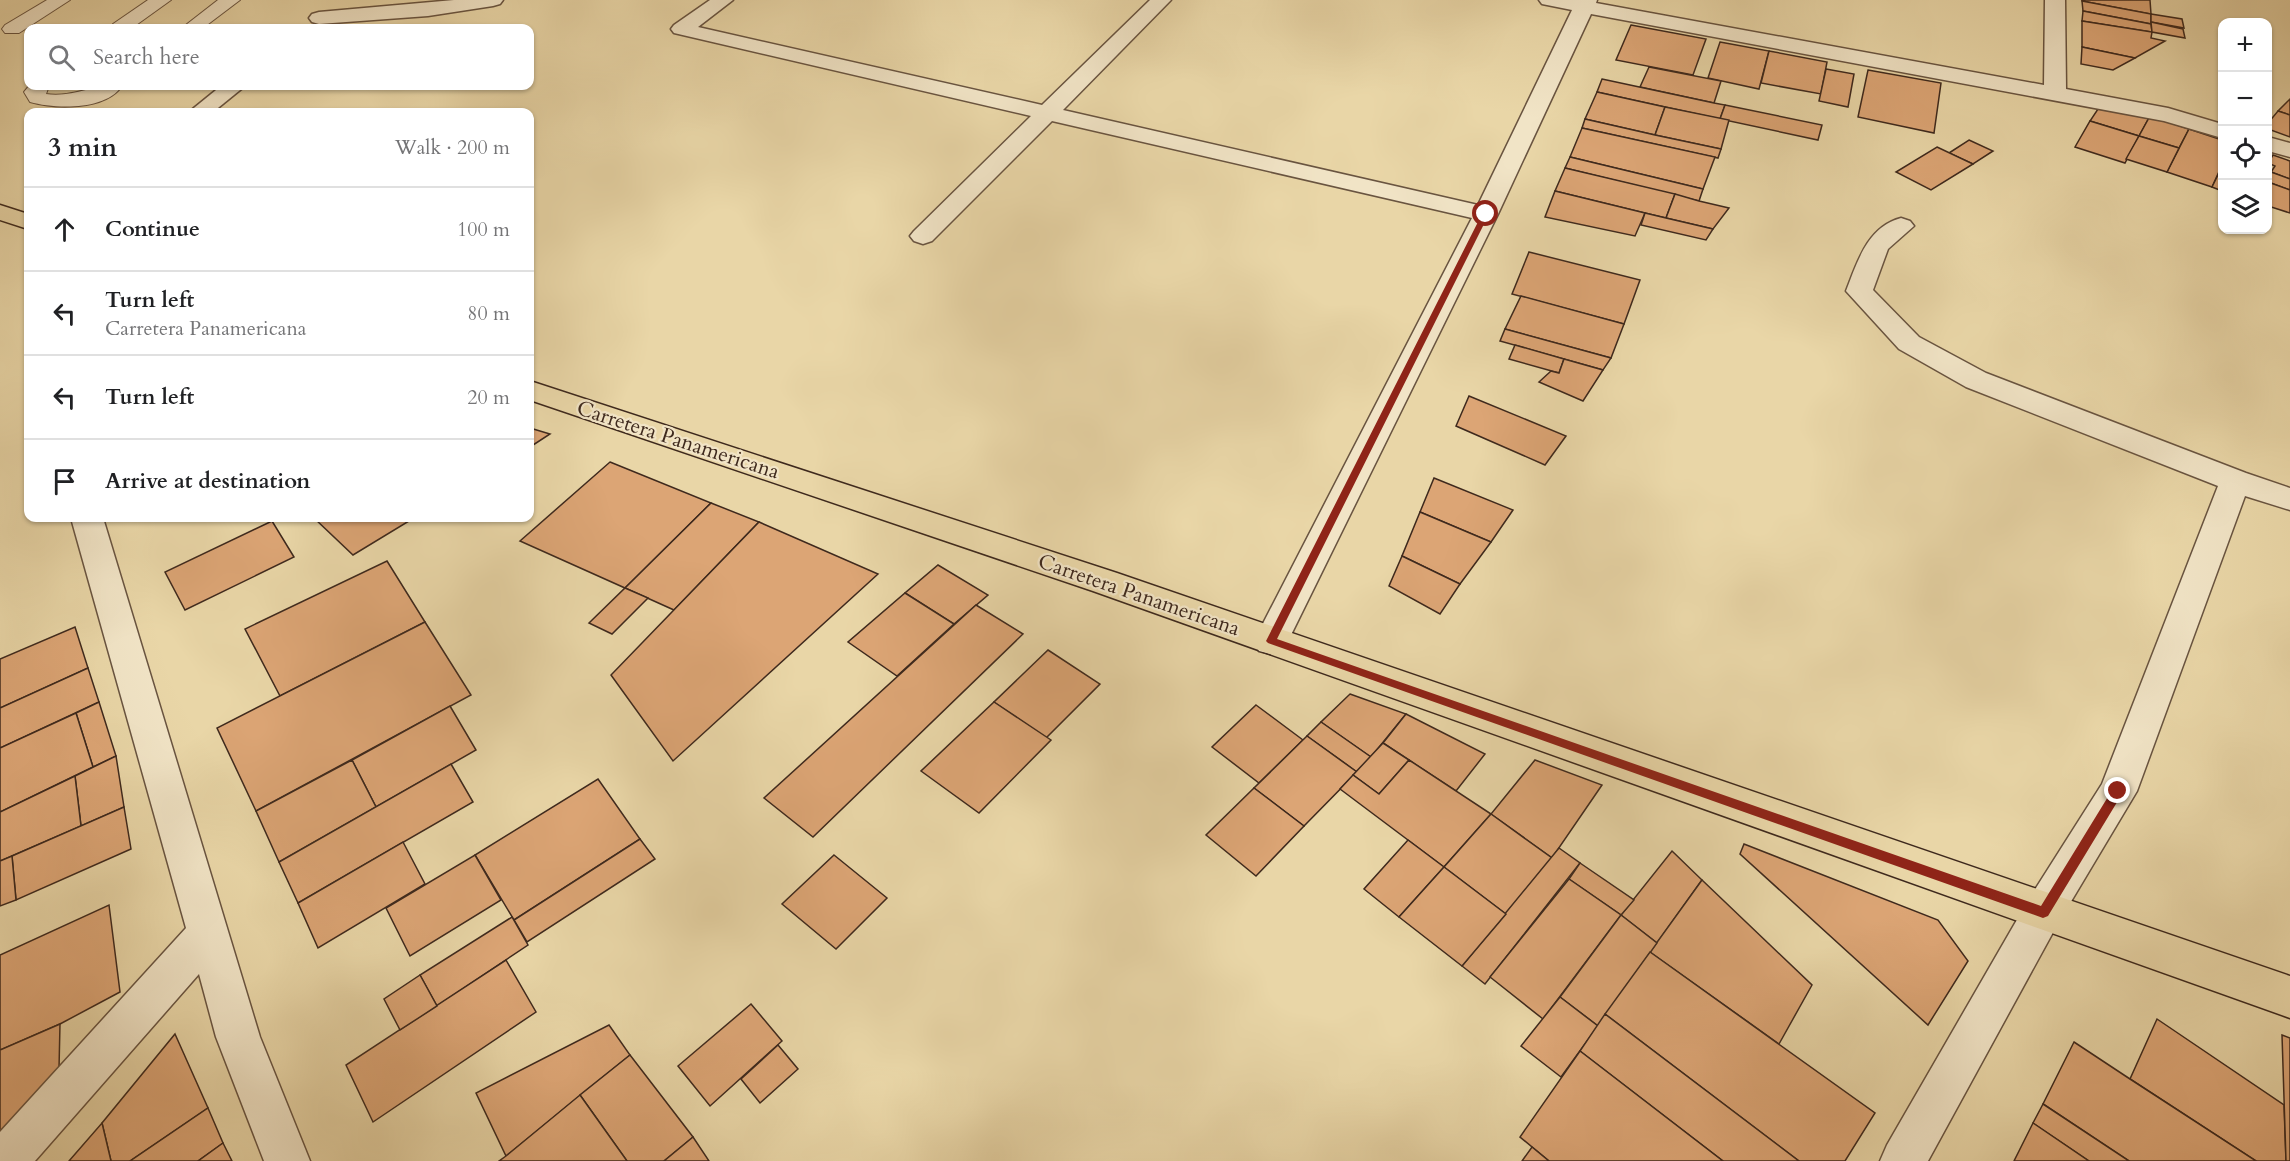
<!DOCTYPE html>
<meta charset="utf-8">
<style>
:root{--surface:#fff;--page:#f6f6f6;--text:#202124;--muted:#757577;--line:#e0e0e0}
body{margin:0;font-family:Cardo,serif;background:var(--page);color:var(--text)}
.controls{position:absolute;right:18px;top:18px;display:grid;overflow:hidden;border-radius:12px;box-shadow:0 2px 4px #0004}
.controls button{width:54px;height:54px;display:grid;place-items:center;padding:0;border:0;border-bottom:2px solid var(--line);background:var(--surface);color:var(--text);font:30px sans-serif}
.stop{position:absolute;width:18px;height:18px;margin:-14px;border:4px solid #8f2418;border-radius:50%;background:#fff}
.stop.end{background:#8f2418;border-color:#fff;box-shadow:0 2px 6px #0008}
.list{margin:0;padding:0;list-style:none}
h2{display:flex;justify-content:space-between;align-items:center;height:78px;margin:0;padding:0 24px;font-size:26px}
h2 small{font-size:20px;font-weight:400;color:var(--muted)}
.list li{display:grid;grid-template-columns:39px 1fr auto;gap:18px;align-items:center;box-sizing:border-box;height:84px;padding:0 24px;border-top:2px solid var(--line)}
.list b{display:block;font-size:22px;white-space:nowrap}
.list p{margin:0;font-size:20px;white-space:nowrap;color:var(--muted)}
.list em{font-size:20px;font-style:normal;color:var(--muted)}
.icon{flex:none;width:33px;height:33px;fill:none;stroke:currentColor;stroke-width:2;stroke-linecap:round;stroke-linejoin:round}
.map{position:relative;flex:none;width:2290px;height:1161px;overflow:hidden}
.search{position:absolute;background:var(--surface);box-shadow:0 2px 4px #0004;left:24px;top:24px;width:510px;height:66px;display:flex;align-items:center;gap:15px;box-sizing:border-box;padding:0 21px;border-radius:12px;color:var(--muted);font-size:22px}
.panel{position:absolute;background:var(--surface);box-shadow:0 2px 4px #0004;left:24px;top:108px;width:510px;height:414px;border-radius:12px}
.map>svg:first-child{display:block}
.building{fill:#dca575;stroke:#3e291d;stroke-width:1.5}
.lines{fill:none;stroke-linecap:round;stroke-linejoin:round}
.lane-casing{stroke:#695440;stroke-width:2}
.street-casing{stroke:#695440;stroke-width:3}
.primary-casing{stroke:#3e291d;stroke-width:3}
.lane{fill:#f1e4c6;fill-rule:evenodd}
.street{fill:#f1e4c6;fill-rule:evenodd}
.primary{fill:#e9d6a7;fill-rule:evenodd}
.route{fill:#8f2418}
.labels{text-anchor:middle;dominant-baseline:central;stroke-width:4.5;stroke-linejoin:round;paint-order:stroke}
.street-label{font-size:21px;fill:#3e291d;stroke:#f1e4c6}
</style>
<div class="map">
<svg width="2290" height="1161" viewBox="0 0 2290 1161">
<rect width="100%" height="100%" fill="#e9d6a7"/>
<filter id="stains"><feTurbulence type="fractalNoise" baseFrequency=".00333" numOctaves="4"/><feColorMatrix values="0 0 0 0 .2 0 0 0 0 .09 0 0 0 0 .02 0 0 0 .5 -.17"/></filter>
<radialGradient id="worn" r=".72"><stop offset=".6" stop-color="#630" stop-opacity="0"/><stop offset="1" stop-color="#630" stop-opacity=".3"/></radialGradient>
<g class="building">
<polygon points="2150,0 2151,14 2082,1 2082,0"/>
<polygon points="2082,1 2151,14 2151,24 2083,11"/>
<polygon points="2083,11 2151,24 2152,32 2082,21"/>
<polygon points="2151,14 2182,19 2184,28 2151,22"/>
<polygon points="2082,21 2152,32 2151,38 2165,41 2135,58 2082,47"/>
<polygon points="2151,22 2183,29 2185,38 2152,32"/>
<polygon points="1631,25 1706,39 1693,75 1616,60"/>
<polygon points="1720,42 1769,51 1759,89 1708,78"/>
<polygon points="2082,47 2135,58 2113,70 2081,64"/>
<polygon points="1769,51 1827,62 1821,94 1761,83"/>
<polygon points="1649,67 1721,81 1714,103 1640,87"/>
<polygon points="1826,69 1854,74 1848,107 1819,101"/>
<polygon points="1868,70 1941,83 1934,133 1858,117"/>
<polygon points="1602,79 1714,103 1725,105 1720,119 1597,92"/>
<polygon points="1597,92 1665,107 1655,135 1585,119"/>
<polygon points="2290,99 2290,115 2278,111"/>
<polygon points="1725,105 1822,125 1818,140 1720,119"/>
<polygon points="1665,107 1729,120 1721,149 1655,135"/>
<polygon points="2098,109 2150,116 2139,136 2090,121"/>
<polygon points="2278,111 2290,115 2290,137 2268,129 2268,123"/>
<polygon points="2150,116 2189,129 2179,148 2139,136"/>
<polygon points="1585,119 1655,135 1721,149 1718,158 1582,128"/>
<polygon points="2090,121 2139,136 2125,163 2075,147"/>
<polygon points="1582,128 1715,157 1703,189 1570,157"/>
<polygon points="2189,129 2222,140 2222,165 2212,187 2167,172"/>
<polygon points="2139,136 2179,148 2167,172 2126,159"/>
<polygon points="1969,140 1993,151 1973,164 1949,153"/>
<polygon points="1937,147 1973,164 1931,190 1896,172"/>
<polygon points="2273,155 2290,161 2290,179 2271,172 2275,166 2268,163"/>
<polygon points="1570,157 1703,189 1699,201 1565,168"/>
<polygon points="1565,168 1675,194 1666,218 1645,213 1555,191"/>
<polygon points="2271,172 2290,179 2290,190 2268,182"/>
<polygon points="2219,173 2222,174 2222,191 2212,187"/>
<polygon points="2268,182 2290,190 2290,213 2268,206"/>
<polygon points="1555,191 1645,213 1635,236 1545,217"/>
<polygon points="1675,194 1699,201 1729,208 1713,229 1666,218"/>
<polygon points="1645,213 1666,218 1713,229 1706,240 1641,225"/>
<polygon points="1529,252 1640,280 1624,324 1512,294"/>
<polygon points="1521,296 1624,324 1611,358 1505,329"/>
<polygon points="1505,329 1611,358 1603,370 1500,341"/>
<polygon points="1515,345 1564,359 1559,373 1509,359"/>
<polygon points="1564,359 1603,370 1583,401 1539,382 1551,371 1559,373"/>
<polygon points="1469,396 1566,436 1545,465 1456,426"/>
<polygon points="530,428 550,434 530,447"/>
<polygon points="610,462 711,503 625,588 520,541"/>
<polygon points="1434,478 1513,510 1491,542 1420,512"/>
<polygon points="711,503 759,522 674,610 625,588"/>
<polygon points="1420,512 1491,542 1460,584 1402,556"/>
<polygon points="314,518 414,518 353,555"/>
<polygon points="272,521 294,557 185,610 165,572"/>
<polygon points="759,522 878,574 673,761 611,675"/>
<polygon points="1402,556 1460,584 1440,614 1389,586"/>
<polygon points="387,561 425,622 280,696 245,629"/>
<polygon points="938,565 988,595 954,624 905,593"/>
<polygon points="625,588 648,598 612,634 589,623"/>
<polygon points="905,593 954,624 897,676 848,642"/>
<polygon points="976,605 1023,634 813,837 764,798"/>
<polygon points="425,622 471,695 256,811 217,728"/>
<polygon points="75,627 88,668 0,708 0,659"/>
<polygon points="1048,650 1100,684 1046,738 994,702"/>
<polygon points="88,668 99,702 0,748 0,708"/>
<polygon points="1350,694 1406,714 1371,757 1321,722"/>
<polygon points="99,702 116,756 93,767 76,713"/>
<polygon points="994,702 1051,740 979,813 921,771"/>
<polygon points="1256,705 1303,740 1259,783 1212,747"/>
<polygon points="450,706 476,750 376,807 352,760"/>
<polygon points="76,713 93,767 0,812 0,748"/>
<polygon points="1406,714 1485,754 1456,791 1383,743"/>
<polygon points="1321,722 1371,757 1357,772 1307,736"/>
<polygon points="1307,736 1357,772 1304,826 1254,788"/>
<polygon points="1383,743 1409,760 1379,794 1353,775"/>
<polygon points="116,756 124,807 81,826 75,776"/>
<polygon points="352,760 376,807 279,862 256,811"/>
<polygon points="1409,760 1491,814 1444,867 1340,789 1353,775 1379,794"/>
<polygon points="1535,760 1602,785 1552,858 1491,814"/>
<polygon points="451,764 473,802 298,903 279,862"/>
<polygon points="75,776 81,826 0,861 0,812"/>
<polygon points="598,779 640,839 514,920 475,855"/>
<polygon points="1254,788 1304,826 1256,876 1206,835"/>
<polygon points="124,807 131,849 16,900 12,856"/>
<polygon points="1491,814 1552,858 1506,914 1444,867"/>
<polygon points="640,839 655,859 527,942 514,920"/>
<polygon points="1408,840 1444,867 1399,917 1364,889"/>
<polygon points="403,842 425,884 318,948 298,903"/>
<polygon points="1744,844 1938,920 1968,961 1928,1025 1740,854"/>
<polygon points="1559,848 1580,863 1485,984 1462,966"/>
<polygon points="1672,851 1702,880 1657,943 1621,915"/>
<polygon points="475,855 501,900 410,956 386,908"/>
<polygon points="834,855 887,898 836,949 782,904"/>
<polygon points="12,856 16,900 0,906 0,861"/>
<polygon points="1580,863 1634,900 1621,915 1569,879"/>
<polygon points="1444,867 1506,914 1462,966 1399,917"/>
<polygon points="1569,879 1621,915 1543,1019 1490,977"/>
<polygon points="1702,880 1812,985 1779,1044 1650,952"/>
<polygon points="109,905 120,992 60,1024 0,1050 0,955"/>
<polygon points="1621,915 1657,943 1598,1026 1560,997"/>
<polygon points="512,917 528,945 437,1006 420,975"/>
<polygon points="1650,952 1875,1113 1845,1161 1799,1161 1605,1014"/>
<polygon points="506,960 536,1012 373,1122 346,1065"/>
<polygon points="420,975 437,1006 400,1030 384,999"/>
<polygon points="1560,997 1598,1026 1561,1077 1521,1046"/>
<polygon points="751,1004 782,1041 710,1106 678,1066"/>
<polygon points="1605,1014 1799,1161 1723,1161 1580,1051"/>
<polygon points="2157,1019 2284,1105 2286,1161 2256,1161 2130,1079"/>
<polygon points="60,1024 59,1069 0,1140 0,1050"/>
<polygon points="609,1025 630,1055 506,1156 476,1093"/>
<polygon points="175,1034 208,1108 130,1161 111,1161 102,1123"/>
<polygon points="2282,1035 2290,1038 2290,1161 2286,1161"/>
<polygon points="2074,1042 2130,1079 2256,1161 2129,1161 2043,1104"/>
<polygon points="778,1045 798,1069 760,1103 741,1079"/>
<polygon points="1580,1051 1723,1161 1549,1161 1520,1137"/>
<polygon points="630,1055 693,1137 664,1161 627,1161 580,1095"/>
<polygon points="580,1095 627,1161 499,1161 506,1156"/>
<polygon points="2043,1104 2129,1161 2089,1161 2033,1123"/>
<polygon points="208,1108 223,1143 198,1161 130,1161"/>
<polygon points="102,1123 111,1161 69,1161"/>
<polygon points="2033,1123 2089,1161 2014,1161"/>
<polygon points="693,1137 709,1161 664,1161"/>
<polygon points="223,1143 232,1161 198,1161"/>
<polygon points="1532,1147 1549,1161 1522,1161"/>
</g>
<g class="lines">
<defs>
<g id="lane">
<polygon points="47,0 70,0 19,33 5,33 2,29 5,25"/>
<polygon points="148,0 171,0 132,28 111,28 113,24"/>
<polygon points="218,0 240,0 203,28 182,28"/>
<path d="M29,86H49L46,94C74,98 96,83 122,86C105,111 55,109 30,102L24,92Z"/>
</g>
<g id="street">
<polygon points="454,0 503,0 500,4 493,6 428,16 319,24 312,22 309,18 312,14 319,12"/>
<polygon points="710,0 733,0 698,27 1042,105 1150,0 1171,0 1063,110 1478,205 1572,10 1542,4 1539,0 1597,0 1596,3 2044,85 2045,0 2065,0 2066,89 2168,108 2222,124 2222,138 2164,121 1591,14 1498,214 1288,641 1283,651 1271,654 1259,651 1254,641 1472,218 1052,121 932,241 923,244 914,241 910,236 914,231 1031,116 674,33 671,29 674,25"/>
<polygon points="221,86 245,86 213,112 189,112"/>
<polygon points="2268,137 2290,143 2290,157 2268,151"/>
<path d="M1901,218L1910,221L1914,226L1888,249L1873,290L1919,337L1986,373L2246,473L2290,488V510L2245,496L2137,791L2057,925L1928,1161H1880L1887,1145L2029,899L2102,784L2218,486L1966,387L1899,349L1846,291C1857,263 1867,227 1901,218Z"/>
<polygon points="71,518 103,518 260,1037 310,1161 264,1161 216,1037 199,974 35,1161 0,1161 0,1132 186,928"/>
</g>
<g id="primary">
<polygon points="0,205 28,214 28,229 0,220"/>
<polygon points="530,381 1117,573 2290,976 2290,1018 1093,591 530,400"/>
</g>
</defs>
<use href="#lane" class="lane-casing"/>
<use href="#street" class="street-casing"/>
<use href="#primary" class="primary-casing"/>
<use href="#lane" class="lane"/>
<use href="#street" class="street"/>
<use href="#primary" class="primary"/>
</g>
<polygon class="route" points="1486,212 1489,214 1277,639 2041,906 2114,787 2122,787 2122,794 2048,916 2043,918 1268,643 1266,641 1482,214"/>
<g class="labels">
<g class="street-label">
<text transform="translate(678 440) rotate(18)">Carretera Panamericana</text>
<text transform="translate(1139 595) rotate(19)">Carretera Panamericana</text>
</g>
</g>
<rect width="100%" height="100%" filter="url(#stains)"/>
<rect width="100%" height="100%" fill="url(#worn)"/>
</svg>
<div class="controls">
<button>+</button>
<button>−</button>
<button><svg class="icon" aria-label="locate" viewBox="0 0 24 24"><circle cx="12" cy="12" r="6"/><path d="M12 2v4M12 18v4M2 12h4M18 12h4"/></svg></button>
<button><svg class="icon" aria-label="layers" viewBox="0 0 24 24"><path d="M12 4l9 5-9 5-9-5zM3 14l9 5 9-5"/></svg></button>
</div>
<div class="stop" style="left:1486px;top:214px"></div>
<div class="stop end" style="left:2118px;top:791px"></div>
<div class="search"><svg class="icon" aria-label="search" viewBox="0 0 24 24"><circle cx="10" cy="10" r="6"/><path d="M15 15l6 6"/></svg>Search here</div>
<section class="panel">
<h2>3 min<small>Walk · 200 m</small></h2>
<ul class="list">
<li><svg class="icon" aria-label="ahead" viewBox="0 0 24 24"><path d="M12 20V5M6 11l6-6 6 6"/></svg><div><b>Continue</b></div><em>100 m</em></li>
<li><svg class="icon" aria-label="left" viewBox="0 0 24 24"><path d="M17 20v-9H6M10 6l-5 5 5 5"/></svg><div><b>Turn left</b><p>Carretera Panamericana</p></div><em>80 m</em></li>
<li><svg class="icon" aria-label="left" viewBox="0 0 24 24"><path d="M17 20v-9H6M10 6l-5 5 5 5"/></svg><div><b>Turn left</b></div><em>20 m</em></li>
<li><svg class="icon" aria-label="arrive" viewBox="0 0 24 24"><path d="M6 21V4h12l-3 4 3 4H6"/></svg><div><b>Arrive at destination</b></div></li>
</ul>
</section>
</div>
